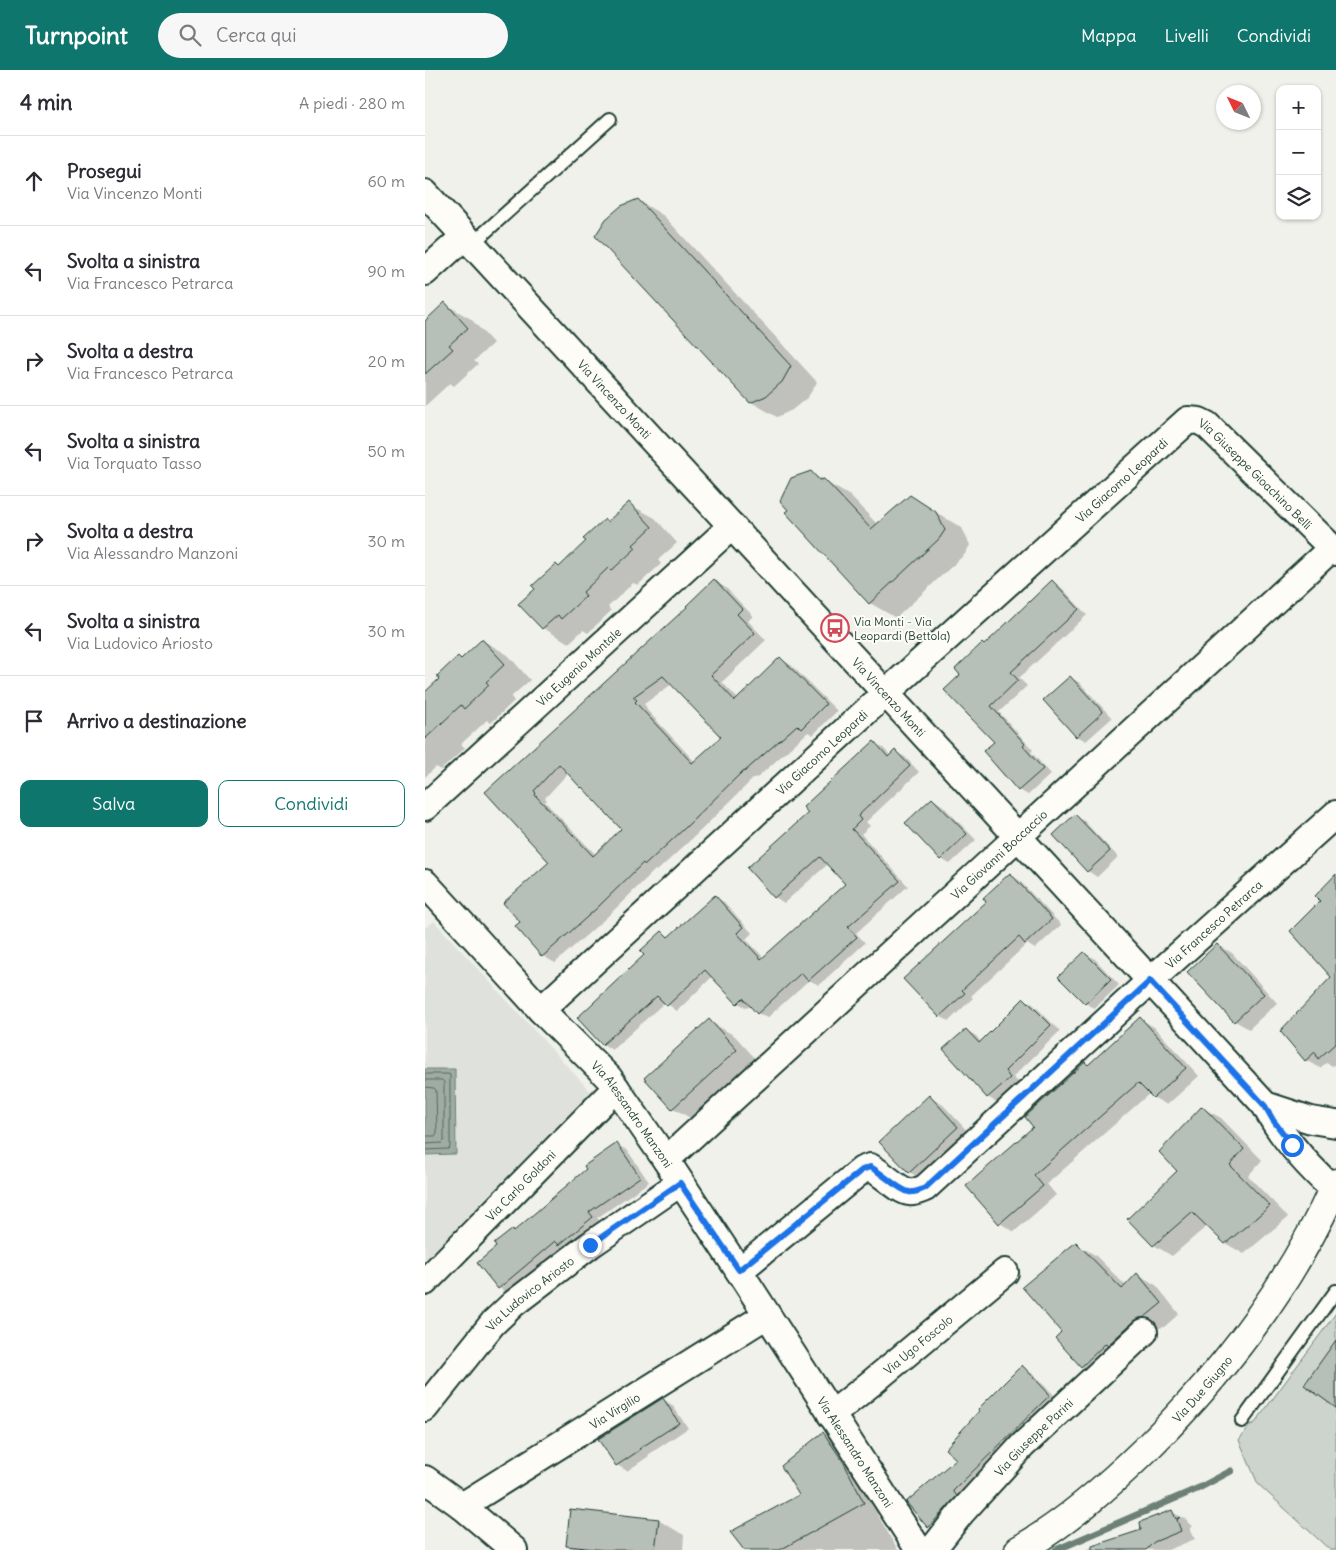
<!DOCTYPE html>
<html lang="it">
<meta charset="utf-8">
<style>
:root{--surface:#fff;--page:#f7f7f7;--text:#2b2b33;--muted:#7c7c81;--line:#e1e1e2;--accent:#0f766e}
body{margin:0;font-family:Delius,sans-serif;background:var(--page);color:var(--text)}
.controls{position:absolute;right:15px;top:15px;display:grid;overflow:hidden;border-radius:10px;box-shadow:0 1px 4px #0004}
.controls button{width:45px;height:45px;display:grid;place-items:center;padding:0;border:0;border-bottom:1px solid var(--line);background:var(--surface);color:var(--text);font:25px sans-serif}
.compass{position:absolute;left:791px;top:15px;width:45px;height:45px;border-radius:50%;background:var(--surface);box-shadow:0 1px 4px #0004;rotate:313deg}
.stop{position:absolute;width:15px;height:15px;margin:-11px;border:4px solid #1a73e8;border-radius:50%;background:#fff}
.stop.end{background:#1a73e8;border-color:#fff;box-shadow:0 1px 5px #0008}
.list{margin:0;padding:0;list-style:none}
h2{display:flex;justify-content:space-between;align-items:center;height:65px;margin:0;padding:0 20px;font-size:21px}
h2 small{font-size:16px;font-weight:400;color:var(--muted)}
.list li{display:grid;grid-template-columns:32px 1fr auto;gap:15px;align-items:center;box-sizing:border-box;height:90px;padding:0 20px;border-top:1px solid var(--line)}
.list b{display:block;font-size:19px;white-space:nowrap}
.list p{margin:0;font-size:16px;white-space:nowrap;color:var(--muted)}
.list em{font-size:16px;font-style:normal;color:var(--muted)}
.actions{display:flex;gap:10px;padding:15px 20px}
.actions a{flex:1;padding:11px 0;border:1px solid var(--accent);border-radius:10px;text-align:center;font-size:18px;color:var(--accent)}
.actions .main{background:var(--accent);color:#fff}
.icon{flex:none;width:28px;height:28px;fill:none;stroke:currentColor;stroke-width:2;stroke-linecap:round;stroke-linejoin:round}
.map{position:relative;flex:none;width:911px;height:1480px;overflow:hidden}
header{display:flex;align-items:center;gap:30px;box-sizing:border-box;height:70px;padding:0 25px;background:var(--accent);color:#fff}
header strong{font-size:24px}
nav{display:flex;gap:28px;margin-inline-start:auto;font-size:18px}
.search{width:350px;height:45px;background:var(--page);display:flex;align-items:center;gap:12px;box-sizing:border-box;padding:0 18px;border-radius:28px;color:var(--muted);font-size:19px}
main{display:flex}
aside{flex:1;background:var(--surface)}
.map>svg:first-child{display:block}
.built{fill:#dfe2dc}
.green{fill:#cdd3cd;stroke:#768880}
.water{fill:#9faca4;stroke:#6c8077}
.shadow{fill:#0003;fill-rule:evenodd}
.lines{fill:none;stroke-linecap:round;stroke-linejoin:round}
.shore{stroke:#526961;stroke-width:1}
.stream{stroke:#6c8077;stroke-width:7}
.building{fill:#b6bfb8;stroke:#1f3d34;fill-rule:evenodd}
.lane-casing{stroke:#1f3d34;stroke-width:16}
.street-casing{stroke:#1f3d34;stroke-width:30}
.secondary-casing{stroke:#1f3d34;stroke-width:31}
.lane{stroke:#fdfcf7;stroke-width:12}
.street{stroke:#fdfcf7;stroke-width:26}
.secondary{stroke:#fdfcf7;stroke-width:28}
.route{stroke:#1a73e8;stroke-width:6}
.labels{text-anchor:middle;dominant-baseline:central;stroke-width:4;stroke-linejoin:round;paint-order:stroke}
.street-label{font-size:12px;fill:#1f3d34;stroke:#fdfcf7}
.poi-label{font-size:12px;fill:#1f3d34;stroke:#fdfcf7;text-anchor:start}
</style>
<header>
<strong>Turnpoint</strong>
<div class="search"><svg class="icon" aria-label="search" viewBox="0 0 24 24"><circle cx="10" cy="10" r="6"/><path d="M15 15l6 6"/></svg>Cerca qui</div>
<nav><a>Mappa</a><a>Livelli</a><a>Condividi</a></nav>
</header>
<main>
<aside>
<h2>4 min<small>A piedi · 280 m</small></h2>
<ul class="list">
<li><svg class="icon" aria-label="ahead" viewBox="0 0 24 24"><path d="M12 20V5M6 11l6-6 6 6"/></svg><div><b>Prosegui</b><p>Via Vincenzo Monti</p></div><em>60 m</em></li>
<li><svg class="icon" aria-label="left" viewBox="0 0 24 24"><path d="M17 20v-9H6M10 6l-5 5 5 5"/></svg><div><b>Svolta a sinistra</b><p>Via Francesco Petrarca</p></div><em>90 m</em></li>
<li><svg class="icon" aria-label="right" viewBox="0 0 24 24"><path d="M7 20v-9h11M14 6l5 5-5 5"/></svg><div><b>Svolta a destra</b><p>Via Francesco Petrarca</p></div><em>20 m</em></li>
<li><svg class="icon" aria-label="left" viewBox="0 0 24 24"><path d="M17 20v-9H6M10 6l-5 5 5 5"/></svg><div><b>Svolta a sinistra</b><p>Via Torquato Tasso</p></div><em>50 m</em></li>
<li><svg class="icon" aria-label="right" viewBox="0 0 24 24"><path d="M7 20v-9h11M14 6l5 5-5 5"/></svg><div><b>Svolta a destra</b><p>Via Alessandro Manzoni</p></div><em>30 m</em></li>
<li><svg class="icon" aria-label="left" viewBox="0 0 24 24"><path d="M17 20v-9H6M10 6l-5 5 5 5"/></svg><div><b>Svolta a sinistra</b><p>Via Ludovico Ariosto</p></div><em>30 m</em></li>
<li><svg class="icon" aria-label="arrive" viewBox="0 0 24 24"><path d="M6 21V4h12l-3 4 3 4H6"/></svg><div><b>Arrivo a destinazione</b></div></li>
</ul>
<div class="actions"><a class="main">Salva</a><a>Condividi</a></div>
</aside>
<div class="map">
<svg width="911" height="1480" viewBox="0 0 911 1480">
<rect width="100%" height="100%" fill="#f0f1eb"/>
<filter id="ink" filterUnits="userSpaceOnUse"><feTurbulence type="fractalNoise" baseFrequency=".02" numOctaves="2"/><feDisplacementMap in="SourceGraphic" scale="10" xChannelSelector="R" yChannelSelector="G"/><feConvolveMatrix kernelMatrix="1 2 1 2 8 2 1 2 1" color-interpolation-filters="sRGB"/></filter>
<g filter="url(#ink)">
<polygon class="built" points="9,851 166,1022 0,1195 0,858"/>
<polygon class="green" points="911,1243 911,1480 905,1480 833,1414 814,1370 825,1355 830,1353"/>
<polygon class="water" points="0,999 30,999 31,1084 0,1085"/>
<g class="shadow">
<polygon points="213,130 239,146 392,312 383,327 367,340 352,347 326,332"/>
<polygon points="20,234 46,249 68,273 49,291 53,294 29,316 25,313 0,336 0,253"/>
<polygon points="386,403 425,426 453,455 485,427 537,458 545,475 540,484 471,548 445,533 362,442"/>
<polygon points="204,434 230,448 252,473 233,490 236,494 213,515 208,513 183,537 186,541 163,563 158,560 144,573 118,558 95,534 112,519 131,495 135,497 163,472 180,451 183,452"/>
<path d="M289,511L301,518L328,546L323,551L341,570L297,612L313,629L355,588L366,595L412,641L388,665L383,662L332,708L330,707L272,764L232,801L230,800L183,846L130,893L118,886L96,852L126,792L61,722L264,537ZM247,614L298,667L270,692L221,639L222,638L219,634ZM144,702L198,759L171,785L120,732L122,730L120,728Z"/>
<polygon points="627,512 636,517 662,545 594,608 602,616 574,642 608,680 606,682 626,704 603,725 594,720 537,605 560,576"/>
<polygon points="57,570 83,585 105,610 86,627 89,631 66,653 62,650 36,674 40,678 16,700 11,697 0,707 0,624"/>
<polygon points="646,608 655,613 687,648 661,671 652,666"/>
<polygon points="449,673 458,678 466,686 470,682 480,687 494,702 441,752 445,756 436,764 483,816 431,863 440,873 394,915 384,910 342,948 333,943 326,935 322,938 313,933 288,906 252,941 240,932 187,980 178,974 154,948 221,885 237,863 245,867 290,827 299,832 327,863 321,869 339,888 421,814 403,794 359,833 350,827 323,798 384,743"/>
<polygon points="508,729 517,735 551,770 525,794 516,789"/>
<polygon points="650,746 659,751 693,787 672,807 663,801 629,765"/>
<polygon points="585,805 594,810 636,855 610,879 602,874 546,926 548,928 524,951 514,946 563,832"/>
<polygon points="911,806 911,994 908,996 901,993 895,998 880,990 908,907 897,831"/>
<polygon points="793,875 807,883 852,933 824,959 810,951"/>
<polygon points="659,883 669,888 694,915 670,938 660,933"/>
<polygon points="600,929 609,935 635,961 588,1007 594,1013 572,1033 563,1027 520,979 541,960 551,966 556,972"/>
<polygon points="715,949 729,957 774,1006 742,1035 728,1027 725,1023 622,1114 631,1125 589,1162 575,1153 542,1116 610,1057 660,993 664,995"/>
<polygon points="284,951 310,966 337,996 274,1053 248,1038 221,1008"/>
<polygon points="504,1027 518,1035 547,1066 499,1110 484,1102"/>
<polygon points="778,1038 796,1048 837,1090 823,1106 863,1147 819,1184 800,1173 782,1156 747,1186 729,1175"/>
<polygon points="192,1075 202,1080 224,1112 172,1148 177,1153 145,1180 139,1176 83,1223 74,1218 73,1177 88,1160 90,1161"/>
<polygon points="651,1174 670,1185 701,1216 712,1204 731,1215 754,1244 739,1257 734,1258 727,1261 675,1307 656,1296 638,1262"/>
<polygon points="597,1297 608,1304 636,1332 516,1463 504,1457 483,1432 533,1389"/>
<polygon points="238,1329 247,1335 263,1358 223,1385 224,1386 202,1401 192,1395 175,1369"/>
<polygon points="398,1364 415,1373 455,1442 452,1444 473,1480 320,1480 375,1425"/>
<polygon points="747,1442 762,1450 763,1453 768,1456 765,1459 770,1469 743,1480 660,1480 718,1461"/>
<polygon points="233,1450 259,1465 258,1480 151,1480 142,1475"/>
</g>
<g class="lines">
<g class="shore">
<polyline points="0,1004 23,1004 25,1005 25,1077 23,1079 0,1080"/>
<polyline points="0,1010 17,1010 19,1012 19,1071 17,1073 0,1074"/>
<polyline points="0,1017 9,1018 11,1020 12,1063 10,1066 0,1066"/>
</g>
<polyline class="stream" points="631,1480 774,1418 806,1401"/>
</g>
<g class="building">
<polygon points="213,129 366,296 357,312 341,326 325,333 170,166 181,149 196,136"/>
<polygon points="20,232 43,258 24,275 28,279 0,304 0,251"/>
<polygon points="386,401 394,410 399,409 446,459 485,425 511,442 520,460 514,469 444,534 360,442 363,440 355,431 366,408"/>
<polygon points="204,432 227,457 208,475 211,478 186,501 183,498 158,522 161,526 136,549 133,545 117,559 93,534 110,519 107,516 131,494 134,497 161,471 158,469 180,449 182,452"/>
<path d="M289,509L317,539L312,544L330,563L286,605L310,631L355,587L401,634L376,659L372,655L319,702L318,701L260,758L220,795L218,793L171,839L117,887L90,856L95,852L78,833L124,792L60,722L262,537L261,536ZM238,606L296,667L267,693L210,632L212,630L208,627ZM134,694L156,718L157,717L196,759L168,786L110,725L111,723L109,721Z"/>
<polygon points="627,510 654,539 586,602 593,610 566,636 600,674 598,676 618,699 593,721 558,681 569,672 519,620 535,605 530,599 557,573 559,575"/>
<polygon points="57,569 80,594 61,612 64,615 39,639 36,635 0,669 0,622 14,609 12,606 33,586 36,589"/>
<polygon points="645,606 678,642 651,667 618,630"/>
<polygon points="449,671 463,687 470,680 485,696 433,746 436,750 427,759 475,811 423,857 432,867 383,911 376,903 332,944 318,928 312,934 280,900 242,936 232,926 177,975 152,948 219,885 215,881 237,861 243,867 290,825 318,857 312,863 336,889 420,814 395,787 349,828 322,798 383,743 378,737"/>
<polygon points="507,728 542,764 515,790 480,753"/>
<polygon points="650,744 685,781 662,802 628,765"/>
<polygon points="585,803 627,849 600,874 594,867 537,920 540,923 514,947 478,909 561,832 558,828"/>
<polygon points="911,804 911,973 893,989 890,982 880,991 855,961 906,907 865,861 895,831 890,826"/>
<polygon points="792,874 839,924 809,952 762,902"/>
<polygon points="659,882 686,909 660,934 633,907"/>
<polygon points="599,928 626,955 580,1001 585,1008 562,1028 518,979 541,959 554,973"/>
<polygon points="715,947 761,998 728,1028 713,1013 609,1105 618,1116 574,1154 541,1116 608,1057 600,1047 660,992 663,995"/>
<polygon points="284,949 312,980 247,1039 219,1008"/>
<polygon points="504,1025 533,1057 484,1103 454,1072"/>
<polygon points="777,1036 819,1079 805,1095 845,1136 800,1174 767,1142 728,1176 702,1149 752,1101 734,1082"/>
<polygon points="192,1073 215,1107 164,1142 168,1147 134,1175 130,1171 73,1219 52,1193 71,1177 69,1174 88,1159 89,1161 161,1099 159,1096"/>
<polygon points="651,1172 697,1219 712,1203 737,1233 720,1247 715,1248 709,1251 683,1275 681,1273 656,1297 630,1268 636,1262 597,1217"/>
<polygon points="911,1270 911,1338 879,1315"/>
<polygon points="597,1295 625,1325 528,1421 532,1426 503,1458 481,1432 531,1389 520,1379 554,1341 553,1339"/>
<polygon points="238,1328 254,1353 214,1379 215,1380 191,1396 173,1369"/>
<polygon points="398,1362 419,1393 439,1433 355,1480 319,1480 305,1462 374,1425 356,1396"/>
<polygon points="145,1439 234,1449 230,1480 180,1480 141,1476"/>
<polygon points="747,1440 751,1449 755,1447 752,1450 756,1461 729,1472 721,1480 667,1480 667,1476 716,1460 715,1452"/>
</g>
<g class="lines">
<defs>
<g id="lane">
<polyline points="47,174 185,49"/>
<polyline points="817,1351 911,1221"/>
</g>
<g id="street">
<path id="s1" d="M0,123L840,1035C856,1067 882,1095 908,1119"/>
<polyline points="0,202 40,166"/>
<path id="s2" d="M0,737L307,456"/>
<path id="s3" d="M0,813L116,940L184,1008L241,1090L314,1201L494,1480"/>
<path id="s4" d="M116,940L461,623L763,350L774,351L782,355L911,482"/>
<polyline points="840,1035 886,1050 911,1054"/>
<path id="s5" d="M241,1090L907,478"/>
<path id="s6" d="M314,1201L437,1100L445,1097C457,1103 473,1120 484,1122C489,1123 495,1120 500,1118L725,911L911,744"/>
<path id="s7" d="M0,1212L191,1018"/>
<path id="s8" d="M0,1338L68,1253L88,1234L165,1175L255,1113"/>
<path id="s9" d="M406,1345L445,1314L580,1202"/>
<polyline points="0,1409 37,1436 89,1480"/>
<path id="s10" d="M37,1436L342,1245"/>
<path id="s11" d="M507,1480L536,1443L598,1375L719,1262"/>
</g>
<g id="secondary">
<path id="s12" d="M594,1480C641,1453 682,1417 721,1379C799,1302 866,1215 911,1113"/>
</g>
</defs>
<use href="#lane" class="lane-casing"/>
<use href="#street" class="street-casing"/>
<use href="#secondary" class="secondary-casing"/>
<use href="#lane" class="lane"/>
<use href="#street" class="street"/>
<use href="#secondary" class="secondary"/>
</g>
</g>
<g class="lines" filter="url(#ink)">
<path class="route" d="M165,1175L255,1113L314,1200L437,1100L445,1097C458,1103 473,1120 484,1122C490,1123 495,1120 500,1118L725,911L840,1036L848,1050L867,1075"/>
</g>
<defs>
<symbol id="bus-ring" viewBox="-11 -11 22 22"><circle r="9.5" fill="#fdfcf7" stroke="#d1495b" stroke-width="1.5"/><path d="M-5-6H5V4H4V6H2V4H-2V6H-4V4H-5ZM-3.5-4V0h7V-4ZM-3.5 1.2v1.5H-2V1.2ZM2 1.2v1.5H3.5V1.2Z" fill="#d1495b"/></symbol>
</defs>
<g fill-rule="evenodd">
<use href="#bus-ring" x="394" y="542" width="32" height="32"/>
</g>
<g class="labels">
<g class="street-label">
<text stroke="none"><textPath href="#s1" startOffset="280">Via Vincenzo Monti</textPath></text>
<text stroke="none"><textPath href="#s4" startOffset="964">Via Giuseppe Gioachino Belli</textPath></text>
<text stroke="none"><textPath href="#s4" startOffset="786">Via Giacomo Leopardi</textPath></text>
<text stroke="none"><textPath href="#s2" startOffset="208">Via Eugenio Montale</textPath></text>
<text stroke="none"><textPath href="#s1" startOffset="685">Via Vincenzo Monti</textPath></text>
<text stroke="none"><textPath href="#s4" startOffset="381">Via Giacomo Leopardi</textPath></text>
<text stroke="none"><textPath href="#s5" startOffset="452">Via Giovanni Boccaccio</textPath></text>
<text stroke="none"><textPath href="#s6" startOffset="622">Via Francesco Petrarca</textPath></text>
<text stroke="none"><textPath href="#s3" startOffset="311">Via Alessandro Manzoni</textPath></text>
<text stroke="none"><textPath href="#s7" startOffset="136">Via Carlo Goldoni</textPath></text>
<text stroke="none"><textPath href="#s8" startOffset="156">Via Ludovico Ariosto</textPath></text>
<text stroke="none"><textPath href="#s9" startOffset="112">Via Ugo Foscolo</textPath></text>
<text stroke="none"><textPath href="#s12" startOffset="245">Via Due Giugno</textPath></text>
<text stroke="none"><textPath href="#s10" startOffset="180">Via Virgilio</textPath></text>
<text stroke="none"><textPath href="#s11" startOffset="152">Via Giuseppe Parini</textPath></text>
<text stroke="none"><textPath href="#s3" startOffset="716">Via Alessandro Manzoni</textPath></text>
</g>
<g class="poi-label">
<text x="429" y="551">Via Monti - Via<tspan x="429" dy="14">Leopardi (Bettola)</tspan></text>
</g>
</g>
</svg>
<div class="controls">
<button>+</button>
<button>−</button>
<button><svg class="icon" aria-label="layers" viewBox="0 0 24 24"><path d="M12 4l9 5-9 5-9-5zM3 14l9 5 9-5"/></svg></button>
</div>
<svg class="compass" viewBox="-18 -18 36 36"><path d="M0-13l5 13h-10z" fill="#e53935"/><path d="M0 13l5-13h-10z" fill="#7c7c81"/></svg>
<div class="stop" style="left:867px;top:1075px"></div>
<div class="stop end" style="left:165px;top:1175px"></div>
</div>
</main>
